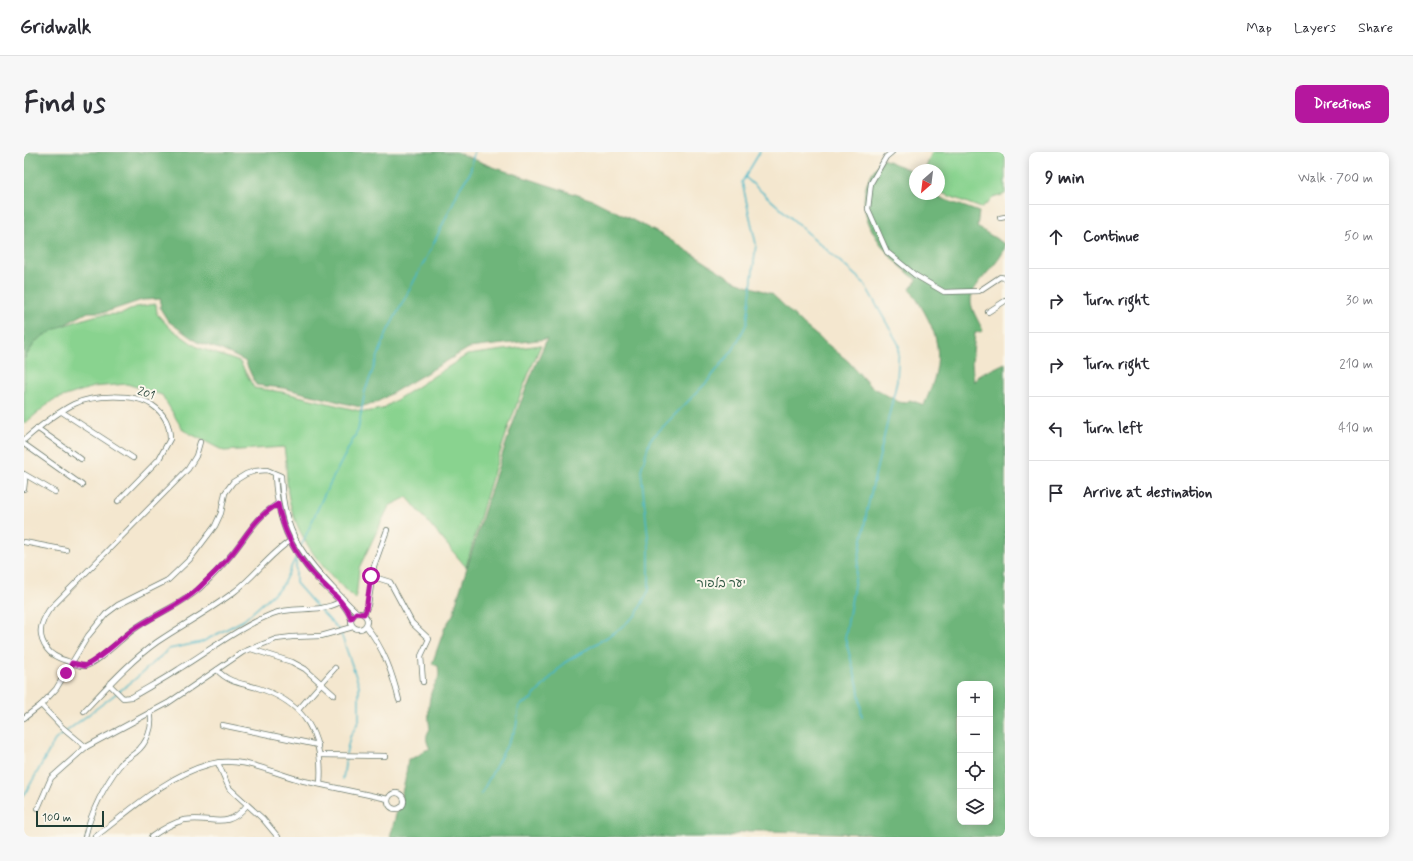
<!DOCTYPE html>
<meta charset="utf-8">
<style>
:root{--surface:#fff;--page:#f7f7f7;--text:#2b2b33;--muted:#7c7c81;--line:#e1e1e2;--accent:#b5179e}
body{margin:0;font-family:Mynerve,"Playpen Sans Hebrew",sans-serif;background:var(--page);color:var(--text)}
.controls{position:absolute;right:12px;bottom:12px;display:grid;overflow:hidden;border-radius:8px;box-shadow:0 2px 10px #0003}
.controls button{width:36px;height:36px;display:grid;place-items:center;padding:0;border:0;border-bottom:1px solid var(--line);background:var(--surface);color:var(--text);font:20px sans-serif}
.compass{position:absolute;left:885px;top:12px;width:36px;height:36px;border-radius:50%;background:var(--surface);box-shadow:0 2px 10px #0003;rotate:208deg}
.scale{position:absolute;left:12px;bottom:10px;width:68px;box-sizing:border-box;padding-left:4px;border:2px solid #1f3d34;border-top:0;font-size:11px;line-height:14px;white-space:nowrap;color:#1f3d34;-webkit-text-stroke:3px #fbf7ec;paint-order:stroke}
.stop{position:absolute;width:12px;height:12px;margin:-9px;border:3px solid #b5179e;border-radius:50%;background:#fff}
.stop.end{background:#b5179e;border-color:#fff;box-shadow:0 1px 4px #0008}
.list{margin:0;padding:0;list-style:none}
h2{display:flex;justify-content:space-between;align-items:center;height:52px;margin:0;padding:0 16px;font-size:17px}
h2 small{font-size:13px;font-weight:400;color:var(--muted)}
.list li{display:grid;grid-template-columns:26px 1fr auto;gap:12px;align-items:center;box-sizing:border-box;height:64px;padding:0 16px;border-top:1px solid var(--line)}
.list b{display:block;font-size:15px;white-space:nowrap}
.list em{font-size:13px;font-style:normal;color:var(--muted)}
.icon{flex:none;width:22px;height:22px;fill:none;stroke:currentColor;stroke-width:2;stroke-linecap:round;stroke-linejoin:round}
.map{position:relative;flex:none;width:981px;height:685px;overflow:hidden;border-radius:8px}
header{display:flex;align-items:center;gap:24px;box-sizing:border-box;height:56px;padding:0 20px;background:var(--surface);border-bottom:1px solid var(--line)}
header strong{font-size:19px}
nav{display:flex;gap:22px;margin-inline-start:auto;font-size:14px}
.intro{display:flex;align-items:center;justify-content:space-between;box-sizing:border-box;height:96px;padding:0 24px}
h1{margin:0;font-size:28px}
.button{padding:10px 18px;border-radius:8px;background:var(--accent);color:#fff;font-size:14px;font-weight:700}
main{display:flex;gap:24px;padding:0 24px}
aside{flex:1;background:var(--surface);border-radius:8px;box-shadow:0 2px 10px #0003}
.map>svg:first-child{display:block}
.green{fill:#89d38f;stroke:#548862}
.forest{fill:#6eb57a;stroke:#467957;fill-rule:evenodd}
.lines{fill:none;stroke-linecap:round;stroke-linejoin:round}
.stream{stroke:#4bb7c7;stroke-width:1.5}
.minor-casing{stroke:#6a786a;stroke-width:6}
.minor{stroke:#fff;stroke-width:4.5}
.route{stroke:#b5179e;stroke-width:5}
.labels{text-anchor:middle;dominant-baseline:central;stroke-width:4;stroke-linejoin:round;paint-order:stroke}
.street-label{font-size:12px;fill:#1f3d34;stroke:#fbf7ec}
.park-label{font-size:12px;fill:#345b46;stroke:#fbf7ec}
</style>
<header>
<strong>Gridwalk</strong>
<nav><a>Map</a><a>Layers</a><a>Share</a></nav>
</header>
<div class="intro"><h1>Find us</h1><a class="button">Directions</a></div>
<main>
<div class="map">
<svg width="981" height="685" viewBox="0 0 981 685">
<rect width="100%" height="100%" fill="#fbf7ec"/>
<filter id="ink" filterUnits="userSpaceOnUse"><feTurbulence type="fractalNoise" baseFrequency=".025" numOctaves="2"/><feDisplacementMap in="SourceGraphic" scale="8" xChannelSelector="R" yChannelSelector="G"/><feConvolveMatrix kernelMatrix="1 2 1 2 8 2 1 2 1" color-interpolation-filters="sRGB"/></filter>
<filter id="wash" filterUnits="userSpaceOnUse"><feTurbulence type="fractalNoise" baseFrequency=".012" numOctaves="4" result="noise"/><feDisplacementMap in="SourceGraphic" scale="16" xChannelSelector="R" yChannelSelector="G"/><feGaussianBlur stdDeviation="0.9" result="paint"/><feColorMatrix in="noise" values="0 0 0 0 0 0 0 0 0 0 0 0 0 0 0 0 0 1.4 0 .05"/><feComposite in="paint" operator="in"/></filter>
<g filter="url(#wash)">
<rect width="100%" height="100%" fill="#f4e7cf"/>
<g class="green">
<polygon points="908,0 981,0 981,42 969,46 957,56 915,40 915,18 901,18"/>
<path d="M132,152L133,162L146,176L173,195L216,210L230,236L258,240L340,260L358,257L443,203L517,193C485,264 463,340 442,415L383,345L365,354L335,416L332,447C299,419 271,385 264,341C262,326 263,311 260,295L200,299L159,278L138,243L103,232L69,235L29,248L0,272V207L12,189L29,177L60,167L74,163L98,162L112,155Z"/>
</g>
<path class="forest" d="M0,0H432L469,15L569,48L640,84L711,129L748,142L781,174L824,209L846,234L875,250L881,251L886,248L900,253C923,203 916,182 886,137L893,128C855,99 816,51 859,7L891,20L888,35L891,36V42H905L955,60L953,75L981,92C981,109 948,130 947,147C946,157 955,169 959,179L951,181L948,211L950,230L956,223L981,211V685H875L845,682L745,679H724L702,685H366L381,629L384,607C396,606 397,598 406,597C402,589 401,584 406,577C404,566 404,553 407,541C411,528 417,530 414,514L408,512L421,475L430,461L432,451C460,362 484,272 523,187L445,196L353,250L336,255L259,236L232,233L221,209L198,198L173,190L144,169L136,156L137,147L118,148L82,160H64L19,184L12,189L0,207ZM936,532H966V670H936Z"/>
<g class="lines">
<g class="stream">
<polyline points="721,25 840,131 875,193 873,229 843,358 821,486 834,534 838,565"/>
<polyline points="277,394 300,343 334,278 341,239 363,180 407,97 436,36 446,21 450,0"/>
<polyline points="272,409 272,431 293,455"/>
<polyline points="296,458 316,479 335,533 335,569 326,585 322,602"/>
<polyline points="319,627 322,605"/>
<polyline points="457,642 492,576 495,554 507,547 540,511 590,481 612,463 625,438 625,395 617,318 626,288 683,230 709,198 723,171 732,92 718,30 736,0"/>
<polyline points="0,644 31,588 110,528 145,497 178,490 220,468 258,434 273,403"/>
</g>
</g>
</g>
<g filter="url(#ink)">
<g class="lines">
<defs>
<g id="minor">
<polyline points="868,0 862,5 847,31 844,57 863,100 891,123 920,140 955,139 976,125 981,126"/>
<polyline points="976,66 981,65"/>
<polyline points="964,160 981,149"/>
<polyline points="38,260 109,306"/>
<polyline points="13,276 57,307"/>
<path d="M0,288C15,275 32,261 50,252C69,243 110,241 128,253C140,261 146,273 146,287L135,307L94,349"/>
<path d="M176,290L172,304L164,317L25,458C16,472 13,483 23,497C28,504 36,507 43,509C49,511 55,515 61,514C73,512 98,486 109,478C130,462 156,454 176,436C187,426 198,414 207,403C222,385 233,364 253,352"/>
<polyline points="0,292 58,333"/>
<polyline points="0,322 31,340"/>
<path d="M251,323C253,367 265,398 296,430C307,441 322,452 327,467"/>
<polyline points="0,324 1,328 0,337"/>
<polyline points="0,390 42,398"/>
<polyline points="347,424 366,430 388,471 405,487 397,504 399,530"/>
<circle cx="335" cy="469" r="8"/>
<polyline points="340,462 344,453 350,414 363,378"/>
<path d="M342,474C360,497 368,520 375,548"/>
<polyline points="227,497 268,510 281,517 310,543"/>
<path d="M193,518C205,531 218,531 234,536C282,551 300,584 296,632"/>
<path d="M85,532L99,546L108,545C123,536 140,527 155,517C186,498 214,476 248,462C270,453 294,462 316,450"/>
<polyline points="17,553 38,575 62,595"/>
<polyline points="274,558 311,516"/>
<path d="M60,559C83,535 106,509 133,490C158,473 185,459 210,440C230,425 245,403 266,389"/>
<path d="M0,566L17,553L32,537L64,484L82,462L94,453L144,428L166,407L191,374L197,361L201,341L209,330L222,322L231,319L243,318L257,324C259,375 274,399 308,435C317,444 324,453 334,461"/>
<polyline points="198,573 294,593"/>
<polyline points="296,603 361,604"/>
<polyline points="194,611 205,636 239,667 254,685"/>
<circle cx="372" cy="649" r="8"/>
<polyline points="14,656 27,626 62,595 144,551 219,500 252,487 268,485 297,484 329,475"/>
<path d="M61,685C67,660 81,632 96,613C101,607 106,605 111,601C123,592 130,574 126,560"/>
<path d="M71,685C107,658 142,624 186,612C216,603 251,622 280,629C308,635 336,641 364,647"/>
<path d="M127,685C137,678 148,671 160,668C189,663 202,680 223,653"/>
</g>
</defs>
<use href="#minor" class="minor-casing"/>
<use href="#minor" class="minor"/>
</g>
</g>
<g class="lines" filter="url(#ink)">
<path class="route" d="M42,521L48,511L61,514C80,504 93,489 110,477C132,462 158,453 177,434C187,424 198,414 207,403C222,385 232,364 254,352C259,378 271,402 289,422C302,436 321,449 327,467L332,461L340,462L342,458L347,424"/>
</g>
<g class="labels">
<g class="street-label">
<text transform="translate(122 242) rotate(19)">201</text>
</g>
<g class="park-label">
<text x="697" y="432">יער בלפור</text>
</g>
</g>
</svg>
<div class="controls">
<button>+</button>
<button>−</button>
<button><svg class="icon" aria-label="locate" viewBox="0 0 24 24"><circle cx="12" cy="12" r="6"/><path d="M12 2v4M12 18v4M2 12h4M18 12h4"/></svg></button>
<button><svg class="icon" aria-label="layers" viewBox="0 0 24 24"><path d="M12 4l9 5-9 5-9-5zM3 14l9 5 9-5"/></svg></button>
</div>
<svg class="compass" viewBox="-18 -18 36 36"><path d="M0-13l5 13h-10z" fill="#e53935"/><path d="M0 13l5-13h-10z" fill="#7c7c81"/></svg>
<div class="scale">100 m</div>
<div class="stop" style="left:347px;top:424px"></div>
<div class="stop end" style="left:42px;top:521px"></div>
</div>
<aside>
<h2>9 min<small>Walk · 700 m</small></h2>
<ul class="list">
<li><svg class="icon" aria-label="ahead" viewBox="0 0 24 24"><path d="M12 20V5M6 11l6-6 6 6"/></svg><div><b>Continue</b></div><em>50 m</em></li>
<li><svg class="icon" aria-label="right" viewBox="0 0 24 24"><path d="M7 20v-9h11M14 6l5 5-5 5"/></svg><div><b>Turn right</b></div><em>30 m</em></li>
<li><svg class="icon" aria-label="right" viewBox="0 0 24 24"><path d="M7 20v-9h11M14 6l5 5-5 5"/></svg><div><b>Turn right</b></div><em>210 m</em></li>
<li><svg class="icon" aria-label="left" viewBox="0 0 24 24"><path d="M17 20v-9H6M10 6l-5 5 5 5"/></svg><div><b>Turn left</b></div><em>410 m</em></li>
<li><svg class="icon" aria-label="arrive" viewBox="0 0 24 24"><path d="M6 21V4h12l-3 4 3 4H6"/></svg><div><b>Arrive at destination</b></div></li>
</ul>
</aside>
</main>
